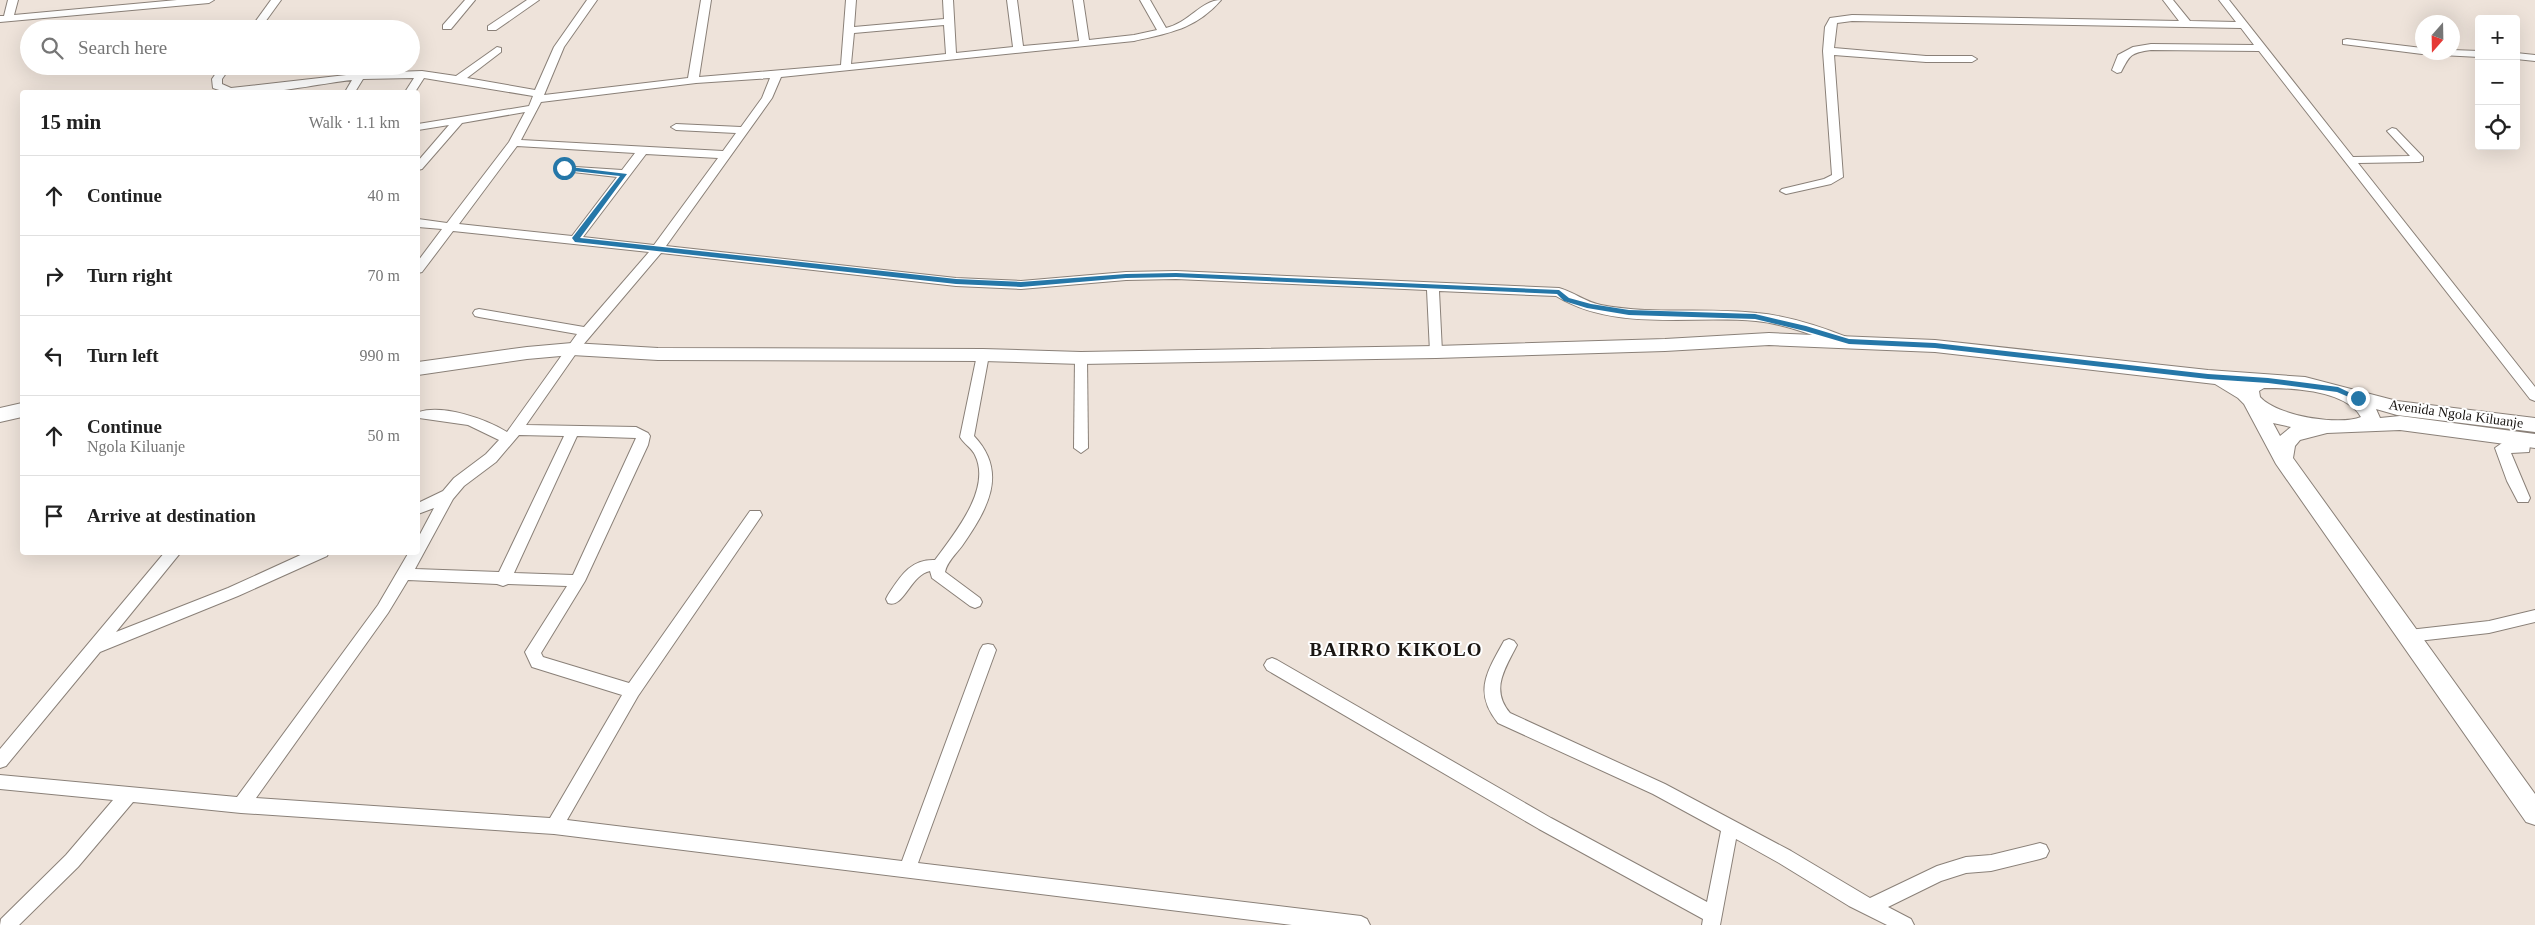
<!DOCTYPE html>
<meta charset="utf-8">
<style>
:root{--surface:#fff;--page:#f2f2f2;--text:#222;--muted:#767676;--line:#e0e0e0}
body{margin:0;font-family:"Times New Roman",serif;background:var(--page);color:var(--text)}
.controls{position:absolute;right:15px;top:15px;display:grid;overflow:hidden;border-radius:5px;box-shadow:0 5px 20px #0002}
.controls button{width:45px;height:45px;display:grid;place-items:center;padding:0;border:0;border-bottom:1px solid var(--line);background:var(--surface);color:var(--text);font:25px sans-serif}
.compass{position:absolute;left:2415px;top:15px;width:45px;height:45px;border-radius:50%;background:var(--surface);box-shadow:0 5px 20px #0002;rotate:200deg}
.stop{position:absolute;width:15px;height:15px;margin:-11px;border:4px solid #2577a8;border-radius:50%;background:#fff}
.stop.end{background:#2577a8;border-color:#fff;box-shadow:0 1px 5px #0008}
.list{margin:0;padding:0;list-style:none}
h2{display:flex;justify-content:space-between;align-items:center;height:65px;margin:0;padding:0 20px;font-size:21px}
h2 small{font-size:16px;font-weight:400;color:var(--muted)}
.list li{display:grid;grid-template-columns:32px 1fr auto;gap:15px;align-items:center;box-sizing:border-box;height:80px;padding:0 20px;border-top:1px solid var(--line)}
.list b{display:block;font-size:19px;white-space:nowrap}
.list p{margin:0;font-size:16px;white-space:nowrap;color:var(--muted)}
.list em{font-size:16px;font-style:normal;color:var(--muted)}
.icon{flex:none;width:28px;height:28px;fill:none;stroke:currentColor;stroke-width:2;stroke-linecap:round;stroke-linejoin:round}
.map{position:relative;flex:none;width:2535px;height:925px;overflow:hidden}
.search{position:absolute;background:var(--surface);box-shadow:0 5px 20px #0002;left:20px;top:20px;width:400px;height:55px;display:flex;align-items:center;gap:12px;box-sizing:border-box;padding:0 18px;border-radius:28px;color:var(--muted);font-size:19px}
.panel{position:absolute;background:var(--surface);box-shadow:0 5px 20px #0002;left:20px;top:90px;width:400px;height:465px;border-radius:5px}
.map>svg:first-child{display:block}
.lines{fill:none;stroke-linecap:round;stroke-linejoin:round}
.street-casing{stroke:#8a8078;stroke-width:2}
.secondary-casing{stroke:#8a8078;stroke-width:2}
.street{fill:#fff;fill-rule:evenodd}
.secondary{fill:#fff;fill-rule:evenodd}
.route{fill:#2577a8}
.labels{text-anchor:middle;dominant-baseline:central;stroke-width:4;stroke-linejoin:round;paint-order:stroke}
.street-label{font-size:14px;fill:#191512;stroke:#fff}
.district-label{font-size:19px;font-weight:bold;letter-spacing:1px;fill:#191512;stroke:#fff}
</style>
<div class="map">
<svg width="2535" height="925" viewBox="0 0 2535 925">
<rect width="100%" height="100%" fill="#eee3da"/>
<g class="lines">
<defs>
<g id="street">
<polygon points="8,0 18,0 14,15 177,0 214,0 209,3 0,22 0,16 4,16"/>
<polygon points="271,0 281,0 260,29 250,29"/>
<polygon points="465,0 475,0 451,29 443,29 443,25"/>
<polygon points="527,0 539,0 496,30 488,30 488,26"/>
<path d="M587,0H597L564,47L544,95L688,78L701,0H711L699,77L841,65L846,0H856L854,27L944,19L943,0H953L956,53L1013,47L1007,0H1017L1023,46L1079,41L1073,0H1083L1089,40L1134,35L1157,30L1140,0H1150L1166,28C1189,23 1201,0 1221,0C1196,29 1169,33 1134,41L781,77L772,98L666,246L956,278L1021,281L1126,272L1176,271L1559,288C1574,292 1585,302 1601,305C1653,315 1705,307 1757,313C1790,316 1822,327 1852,339L1854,342L1848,346C1817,338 1788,324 1756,321C1690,315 1615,332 1556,296L1439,291L1442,352L1436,356L1430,352L1427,290L1176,279L1126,280L1021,289L956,286L661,253L577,352L526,425L636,427L648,433L650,436L648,445L585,581L541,653L543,657L629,683L750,511H760L762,515L638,696L567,820L902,861L980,650L983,645L988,644L993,645L996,650L918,863L1361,916L1367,919L1370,925H1292L554,834L241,813L133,802L78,867L19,925H0L1,919L66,855L113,800L0,789V775L237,797L378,605L409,552H418V538L434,508L418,514V503L443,491L454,478L486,454L499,440L468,425L419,418L418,415L419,412C443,404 486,419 507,432L577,334L479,317L475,316L473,313L475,310L479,309L584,327L649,252L453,231L422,272L418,273V261L442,229L418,227V219L447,223L509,142L525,112L462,123L422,169L418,170V161L449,125L418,130V124L529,106L533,96L424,78L415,92H405L414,78L363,79L355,92H345L352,80C314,84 247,101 213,88L212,79L221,66H231L222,79V84L231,88L355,74L360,66H370L366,73L422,71L456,76L497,47L501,48V52L467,78L535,90L554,47ZM944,25L946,54L851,64L854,33ZM770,78L762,98L741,127L676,124L671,127L676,130L736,133L723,151L521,140L541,102L696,83ZM517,146L635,153L622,170L560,166L558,168L564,171L617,177L572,236L459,224ZM646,154L718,158L654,245L583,237ZM519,435L564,436L499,572L415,569L453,499L464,486L496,462ZM577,436L636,438L573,575L514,573ZM408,580L497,584L503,586L508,584L567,586L525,652L532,667L622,695L550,818L256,798L388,613Z"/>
<path d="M2163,0H2173L2190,21L2236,22L2219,0H2229L2353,157L2410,156L2387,131L2392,128L2396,129L2423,157V161L2419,162L2358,163L2535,387V401L2530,399L2259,51L2151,50C2130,53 2130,55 2121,72L2117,73L2112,70L2118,55L2133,47L2151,44L2254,45L2241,28L1852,21L1837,23L1834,48L1926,56H1972L1977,59L1972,62H1926L1834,55L1843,177L1831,184L1786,194L1780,191L1782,189L1824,179L1832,175L1823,51L1825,27L1830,18L1852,15L2179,21Z"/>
<polygon points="2347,39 2422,48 2422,52 2426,52 2422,54 2343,44 2343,40"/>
<polygon points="2452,50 2479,51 2479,57 2441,55 2436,52 2452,52"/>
<polygon points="2516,53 2535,55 2535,61 2516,59"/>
<path d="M983,351L989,355L974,436C1009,473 987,510 962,546C956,554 947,562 945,572L980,598L982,602L980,606L975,608L970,606L932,578L930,571C910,575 904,609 888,603L886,599L888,595C900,577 910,559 935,560C954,534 992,489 975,455C972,448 964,444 960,437L977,355Z"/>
<polygon points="1081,354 1087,358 1088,448 1081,453 1074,448 1075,358"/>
<polygon points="2524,434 2531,439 2529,452 2511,453 2530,498 2528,502 2518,502 2507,481 2495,448 2502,443 2517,443 2519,435"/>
<polygon points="165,552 181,552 116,632 228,588 307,552 329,552 327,556 238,596 100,652 6,766 0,768 0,749"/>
<polygon points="2535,610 2535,622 2489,633 2409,642 2404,640 2401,636 2404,632 2409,630 2489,621"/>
<path d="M1509,639L1514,641L1517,645C1505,669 1490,689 1510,713L1665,784L1791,851L1870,898L1937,866L1966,857L1991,855L2040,843L2046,845L2049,851L2046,857L2040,859L1991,871L1966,873L1941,881L1888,907L1911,919L1914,925H1887L1849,906L1779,863L1736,839L1720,925H1702L1703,919L1539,829L1267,670L1264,665L1267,660L1272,658L1277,660L1551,818L1707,902L1721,831L1653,794L1498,723C1473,692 1487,672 1504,641Z"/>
</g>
<g id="secondary">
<path d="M1769,333L1935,340L2208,370L2305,377L2397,401L2535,418V432L2397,415L2376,409L2380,418L2400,416L2535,434V448L2400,430L2327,433L2300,440L2295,446L2293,458L2535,794V825L2526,822L2276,464L2244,404L2238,398L2215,384L1935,352L1769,345L1665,351L1436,358L1081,364L983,361L658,360L572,355L527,359L418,375V362L527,347L572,343L658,348L983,349L1081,352L1436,346L1665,339ZM2264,388C2291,388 2346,390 2361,417C2339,426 2277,416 2260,397L2259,391ZM2273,423L2291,427L2280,436Z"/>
<polygon points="22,403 22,417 0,422 0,408"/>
</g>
</defs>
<use href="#street" class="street-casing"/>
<use href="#secondary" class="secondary-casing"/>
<use href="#street" class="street"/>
<use href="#secondary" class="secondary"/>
</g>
<polygon class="route" points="562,166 627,174 580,238 956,279 1021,282 1126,274 1176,273 1559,290 1569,298 1591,304 1629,310 1755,314 1806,326 1849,339 1935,343 2208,374 2268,378 2338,387 2361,398 2358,401 2337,392 2268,383 2208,379 1935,348 1849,344 1805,331 1755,319 1629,315 1587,308 1564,301 1557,294 1176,277 1126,278 1021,287 956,284 575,242 572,238 620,176 564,170"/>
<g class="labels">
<g class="street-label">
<text transform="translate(2456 414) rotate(8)">Avenida Ngola Kiluanje</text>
</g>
<g class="district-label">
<text x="1396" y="649">BAIRRO KIKOLO</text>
</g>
</g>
</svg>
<div class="controls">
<button>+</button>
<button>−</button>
<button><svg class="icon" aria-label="locate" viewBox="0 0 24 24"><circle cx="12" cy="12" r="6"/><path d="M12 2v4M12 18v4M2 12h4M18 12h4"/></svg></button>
</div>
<svg class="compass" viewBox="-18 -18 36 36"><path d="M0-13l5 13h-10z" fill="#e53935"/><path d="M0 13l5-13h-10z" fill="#767676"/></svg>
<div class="stop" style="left:564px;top:168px"></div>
<div class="stop end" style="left:2358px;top:398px"></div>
<div class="search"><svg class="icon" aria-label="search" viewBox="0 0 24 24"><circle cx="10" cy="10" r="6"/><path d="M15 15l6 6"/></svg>Search here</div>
<section class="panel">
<h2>15 min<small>Walk · 1.1 km</small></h2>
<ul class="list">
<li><svg class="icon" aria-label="ahead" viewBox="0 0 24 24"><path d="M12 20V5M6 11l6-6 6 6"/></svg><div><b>Continue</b></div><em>40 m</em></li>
<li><svg class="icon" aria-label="right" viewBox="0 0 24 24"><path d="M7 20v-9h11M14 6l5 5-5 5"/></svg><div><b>Turn right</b></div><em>70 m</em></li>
<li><svg class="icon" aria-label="left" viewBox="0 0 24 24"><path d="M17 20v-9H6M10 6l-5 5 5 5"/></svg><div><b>Turn left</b></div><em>990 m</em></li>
<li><svg class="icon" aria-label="ahead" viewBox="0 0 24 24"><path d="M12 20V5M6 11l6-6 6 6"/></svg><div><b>Continue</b><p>Ngola Kiluanje</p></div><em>50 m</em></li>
<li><svg class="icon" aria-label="arrive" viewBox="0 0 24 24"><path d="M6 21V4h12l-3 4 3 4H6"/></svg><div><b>Arrive at destination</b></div></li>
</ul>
</section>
</div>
